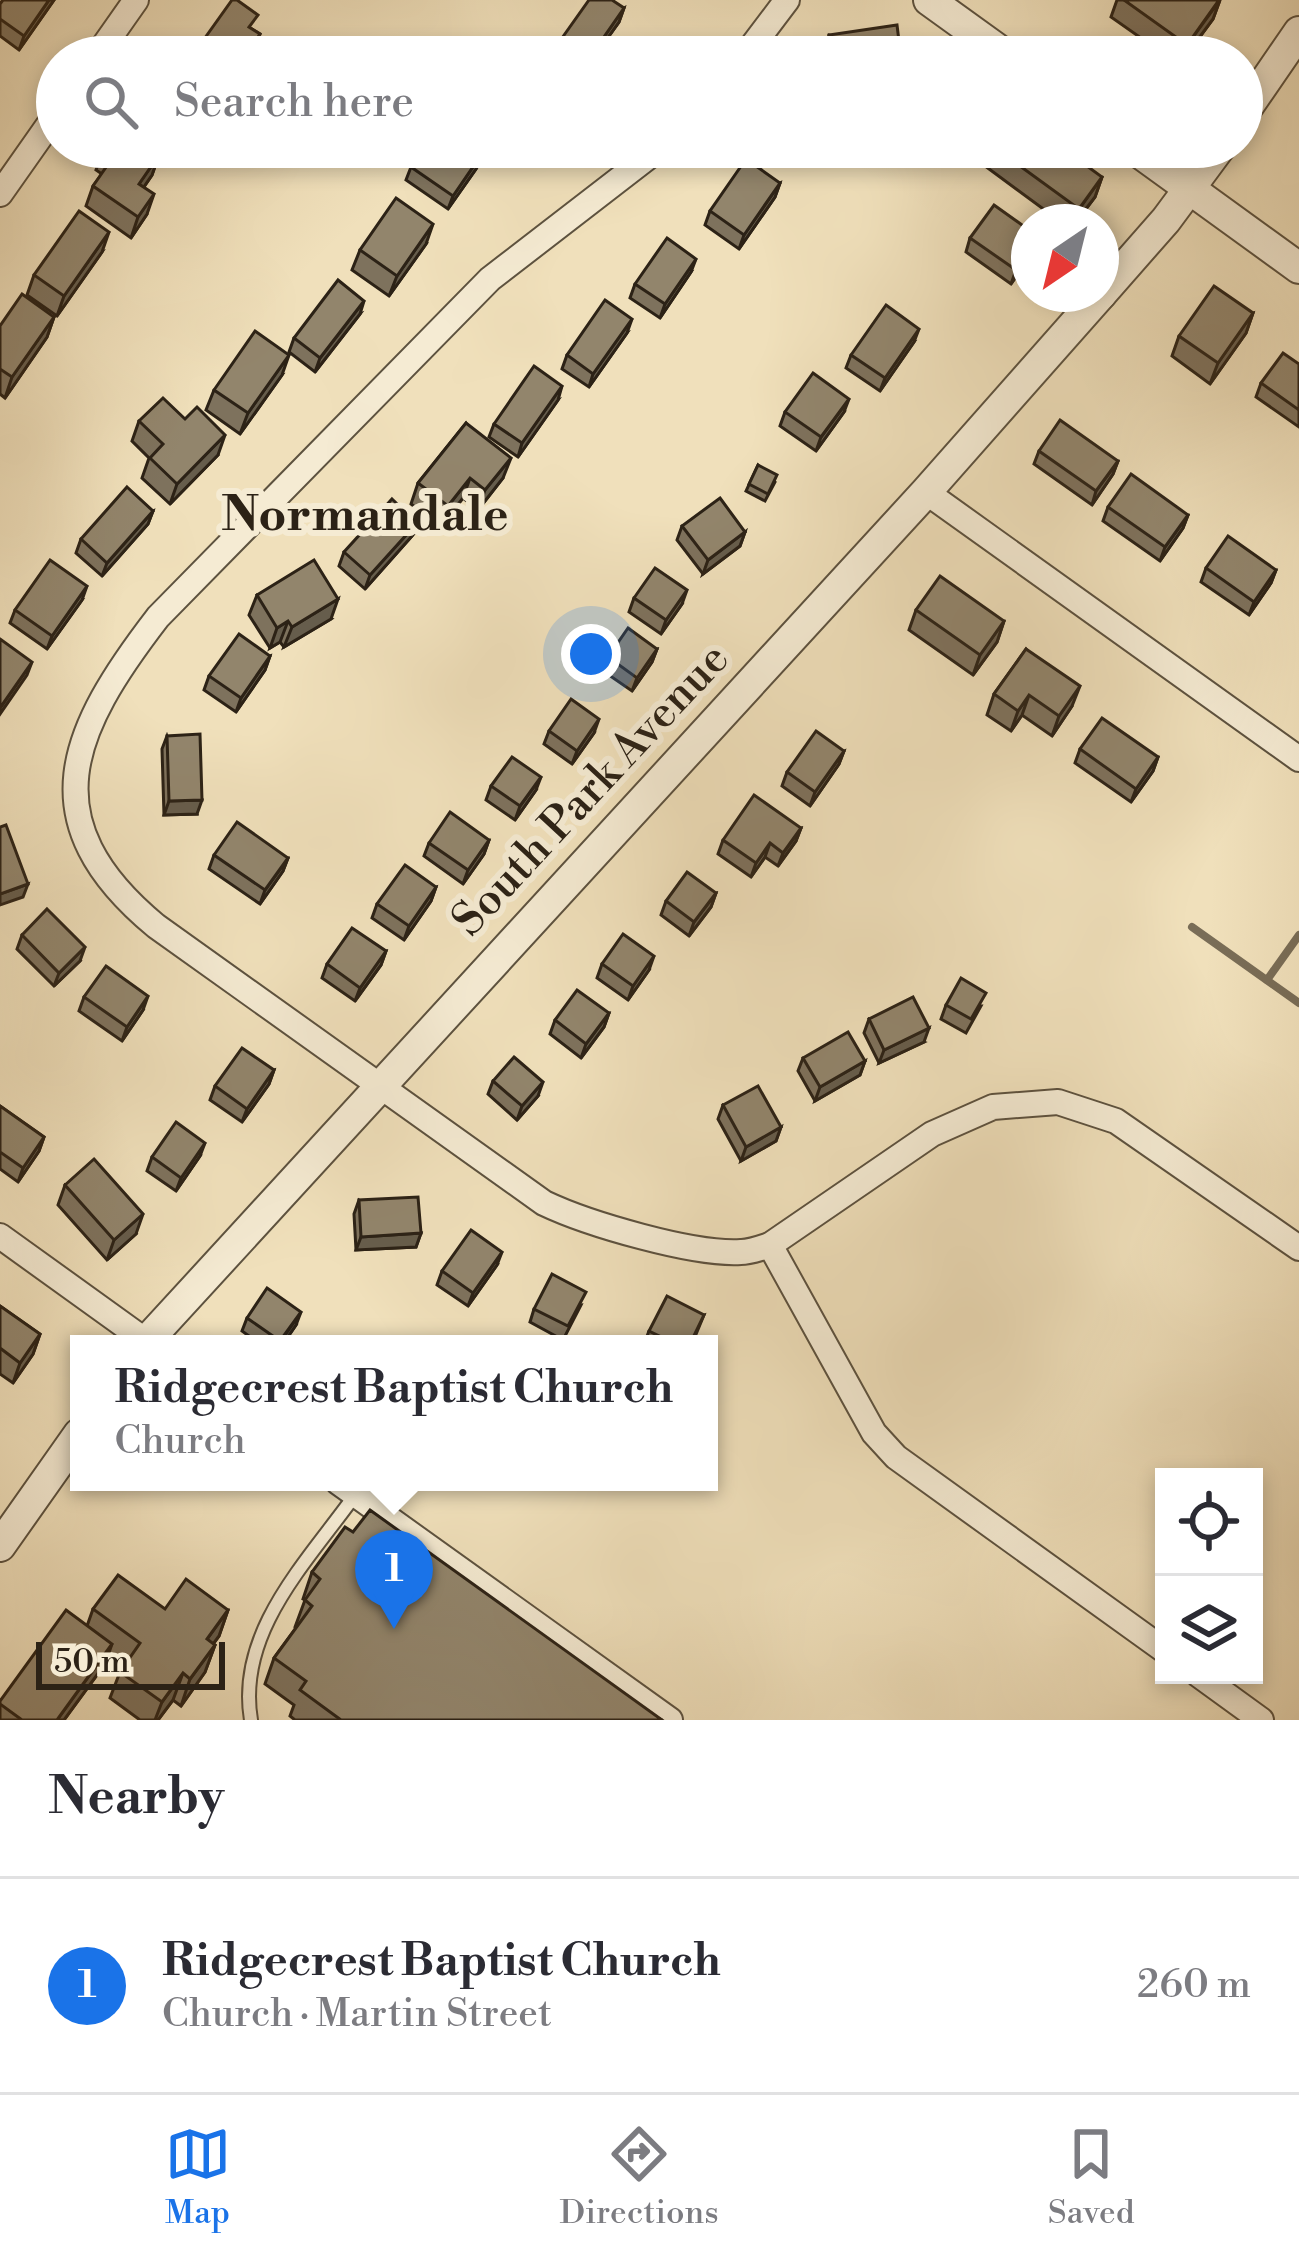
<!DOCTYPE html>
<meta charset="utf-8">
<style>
:root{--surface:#fff;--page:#f7f7f7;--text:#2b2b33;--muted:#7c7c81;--line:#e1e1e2;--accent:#1a73e8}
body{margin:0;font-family:"Libre Bodoni",serif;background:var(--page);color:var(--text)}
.controls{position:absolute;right:36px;bottom:36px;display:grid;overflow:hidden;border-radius:0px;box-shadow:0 6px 18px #0003}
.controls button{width:108px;height:108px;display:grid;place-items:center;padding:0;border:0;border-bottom:3px solid var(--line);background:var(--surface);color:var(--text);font:60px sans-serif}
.compass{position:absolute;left:1011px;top:204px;width:108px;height:108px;border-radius:50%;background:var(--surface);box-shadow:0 6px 18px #0003;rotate:215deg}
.scale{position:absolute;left:36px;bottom:30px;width:189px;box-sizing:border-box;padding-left:12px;border:6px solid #2c2216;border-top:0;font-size:33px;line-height:42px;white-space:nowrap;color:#2c2216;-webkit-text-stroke:9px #f5ebd3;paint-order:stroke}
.you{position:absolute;left:591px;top:654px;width:42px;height:42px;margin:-30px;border:9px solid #fff;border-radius:50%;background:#1a73e8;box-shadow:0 0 0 18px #1a73e833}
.badge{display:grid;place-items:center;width:78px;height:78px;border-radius:50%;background:var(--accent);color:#fff;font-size:39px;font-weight:700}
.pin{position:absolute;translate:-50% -99px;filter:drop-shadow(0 3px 6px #0008)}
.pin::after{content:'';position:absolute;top:63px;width:42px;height:36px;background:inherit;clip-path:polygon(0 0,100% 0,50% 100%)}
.popup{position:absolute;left:70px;top:1335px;width:648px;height:156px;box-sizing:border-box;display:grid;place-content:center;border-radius:0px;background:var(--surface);filter:drop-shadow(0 3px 9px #0005);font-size:39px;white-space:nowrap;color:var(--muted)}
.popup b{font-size:45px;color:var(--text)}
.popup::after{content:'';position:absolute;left:50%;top:100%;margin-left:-24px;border:24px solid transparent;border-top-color:var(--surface)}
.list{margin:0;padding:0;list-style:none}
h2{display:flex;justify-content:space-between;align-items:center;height:156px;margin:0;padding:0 48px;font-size:51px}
h2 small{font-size:39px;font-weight:400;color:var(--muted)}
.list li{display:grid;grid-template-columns:78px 1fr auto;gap:36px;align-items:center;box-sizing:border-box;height:216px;padding:0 48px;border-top:3px solid var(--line)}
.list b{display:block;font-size:45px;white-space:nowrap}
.list p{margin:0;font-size:39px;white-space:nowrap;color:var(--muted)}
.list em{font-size:39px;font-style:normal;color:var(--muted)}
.icon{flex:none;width:66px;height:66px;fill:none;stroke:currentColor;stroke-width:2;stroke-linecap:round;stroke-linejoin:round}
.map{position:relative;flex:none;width:1299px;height:1720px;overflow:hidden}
.search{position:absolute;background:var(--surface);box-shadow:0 6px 18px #0003;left:36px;right:36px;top:36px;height:132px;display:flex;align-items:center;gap:30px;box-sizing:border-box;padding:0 42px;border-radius:66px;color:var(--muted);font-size:45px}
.sheet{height:372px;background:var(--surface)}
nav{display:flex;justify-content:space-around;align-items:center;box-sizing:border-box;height:168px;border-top:3px solid var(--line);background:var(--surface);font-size:33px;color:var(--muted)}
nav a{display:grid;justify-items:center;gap:6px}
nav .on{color:var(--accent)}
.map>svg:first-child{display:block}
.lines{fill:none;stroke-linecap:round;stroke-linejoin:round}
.stream{stroke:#796d57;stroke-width:8}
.service-casing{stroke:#5d523f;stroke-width:16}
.minor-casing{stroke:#5d523f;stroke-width:28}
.tertiary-casing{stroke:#5d523f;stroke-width:34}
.service{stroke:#f5ebd3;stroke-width:12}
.minor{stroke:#f5ebd3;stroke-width:24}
.tertiary{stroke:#f5ebd3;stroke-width:30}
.wall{fill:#7e725d;stroke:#2c2216;stroke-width:3}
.shaded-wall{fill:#665d4c;stroke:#2c2216;stroke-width:3}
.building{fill:#92856c;stroke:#2c2216;stroke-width:3}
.labels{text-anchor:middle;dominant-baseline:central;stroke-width:12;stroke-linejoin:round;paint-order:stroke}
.street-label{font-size:45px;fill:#2c2216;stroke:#f5ebd3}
.neighbourhood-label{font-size:48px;font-weight:bold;fill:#2c2216;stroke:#f5ebd3}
</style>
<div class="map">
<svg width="1299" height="1720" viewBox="0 0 1299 1720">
<rect width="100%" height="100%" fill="#f0e0bb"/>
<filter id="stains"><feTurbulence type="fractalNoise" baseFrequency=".00167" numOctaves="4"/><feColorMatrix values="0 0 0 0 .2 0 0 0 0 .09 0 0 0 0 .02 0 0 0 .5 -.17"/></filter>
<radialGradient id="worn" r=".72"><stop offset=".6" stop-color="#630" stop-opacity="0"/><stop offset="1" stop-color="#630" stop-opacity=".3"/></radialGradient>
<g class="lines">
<g class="stream">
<polyline points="1192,927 1299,1003"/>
<polyline points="1267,980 1299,935"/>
</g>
<defs>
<path id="service" d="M251,1720C236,1632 307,1562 355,1495"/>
<g id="minor">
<polyline points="96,57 136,0"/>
<polyline points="744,57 787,0"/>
<path d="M661,147L490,279L158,617C71,730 28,820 156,926L544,1203C588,1224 694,1255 741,1252C750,1252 761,1248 770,1245L932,1134L993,1107L1058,1102L1116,1121L1299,1248"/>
<polyline points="0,194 57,113"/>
<polyline points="926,492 1299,759"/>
<polyline points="0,1236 150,1344"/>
<polyline points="770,1245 874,1433 896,1457 1164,1650"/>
<polyline points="338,1482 670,1720"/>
<polyline points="1199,1675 1261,1720"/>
</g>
<g id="tertiary">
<polyline points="929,0 1008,57"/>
<polyline points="1242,115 1299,32"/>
<polyline points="1132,147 1299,268"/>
<polyline points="1101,294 1166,220 1220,147"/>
<polyline points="144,1344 926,492 1101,294"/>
<polyline points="0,1546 79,1434"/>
</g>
</defs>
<use href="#service" class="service-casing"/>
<use href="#minor" class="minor-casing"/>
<use href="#tertiary" class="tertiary-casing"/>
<use href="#service" class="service"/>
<use href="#minor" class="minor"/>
<use href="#tertiary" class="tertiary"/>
</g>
<g class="wall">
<polygon points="3,0 54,0 19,50 0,36 0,4"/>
<polygon points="1117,0 1220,0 1213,19 1185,57 1168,57 1111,17"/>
<polygon points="624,8 619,22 594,57 564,57 557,52 562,38"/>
<polygon points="252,29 260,34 255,48 249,57 200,57 197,55 202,42"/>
<polygon points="829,35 901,57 822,57"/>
<polygon points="945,147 961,147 956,155"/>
<polygon points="993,147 1102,177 1095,197 1076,222 1061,222 985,166"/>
<polygon points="103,150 159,155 152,175 144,187 147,214 131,238 86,206 93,186 102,174 96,170"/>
<polygon points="411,167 476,169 448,209 406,180"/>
<polygon points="780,183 775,197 739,249 705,225 710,211"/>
<polygon points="970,238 1029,258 1011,284 966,252"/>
<polygon points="426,244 389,296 352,270 360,250"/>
<polygon points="102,252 57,316 27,295 34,275"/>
<polygon points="691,272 660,318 630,298 635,284"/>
<polygon points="1253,313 1246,333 1210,384 1172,356 1179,336"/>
<polygon points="360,314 315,372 289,352 294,338"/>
<polygon points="54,317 47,337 5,398 0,394 0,326"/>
<polygon points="627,333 589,387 562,369 567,355"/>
<polygon points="914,342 880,391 846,368 851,355"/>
<polygon points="1299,364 1299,427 1256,397 1261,383"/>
<polygon points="282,375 240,434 206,410 214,390"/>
<polygon points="558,400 518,457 489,437 494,424"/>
<polygon points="785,412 844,412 816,451 780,426"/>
<polygon points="185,419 218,455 170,504 142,478 149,458 132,441 139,421"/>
<polygon points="466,423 503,478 478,510 463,498 440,527 411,504 418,483"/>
<polygon points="1039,451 1118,461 1113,474 1092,505 1034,464"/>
<polygon points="758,465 775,482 765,501 746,491"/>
<polygon points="1108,507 1188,515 1183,528 1160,561 1103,521"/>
<polygon points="153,511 148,524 102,576 76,553 81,539"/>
<polygon points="682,526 745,532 740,546 703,574 677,540"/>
<polygon points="412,536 365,589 339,566 344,552"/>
<polygon points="1206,568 1276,570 1271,583 1249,615 1201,582"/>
<polygon points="257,595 331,619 284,647 280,642 270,648 249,615"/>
<polygon points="634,598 682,604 661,634 629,612"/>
<polygon points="82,600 47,649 10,623 15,610"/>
<polygon points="916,610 1004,621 997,642 973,675 909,630"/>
<polygon points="657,649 652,662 632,691 603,671 608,657"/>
<polygon points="1026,649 1072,706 1052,736 1022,715 1011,731 987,715 994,694"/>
<polygon points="270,656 265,670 236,712 204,690 209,676"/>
<polygon points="549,731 594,733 572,764 544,744"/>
<polygon points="167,736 197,814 164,815 162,749"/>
<polygon points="1080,749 1158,757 1153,771 1131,802 1075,763"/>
<polygon points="844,751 839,764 810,806 782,786 787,772"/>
<polygon points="491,786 536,790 515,820 486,800"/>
<polygon points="801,828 796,841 778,866 765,857 751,877 718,854 723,840"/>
<polygon points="489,840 484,854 463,884 424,856 429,843"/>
<polygon points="214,855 288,858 283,871 260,904 209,869"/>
<polygon points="436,887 431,901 404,940 372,918 377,904"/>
<polygon points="716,893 711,907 689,936 661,915 666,901"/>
<polygon points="22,935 80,961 54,986 17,949"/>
<polygon points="386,951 381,965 355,1001 322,978 327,964"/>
<polygon points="602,964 649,970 628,1000 597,978"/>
<polygon points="84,997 143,1010 122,1041 79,1011"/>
<polygon points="946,1005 981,1006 966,1033 941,1019"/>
<polygon points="609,1013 604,1027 581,1058 550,1034 555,1020"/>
<polygon points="869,1019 924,1042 879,1063 864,1033"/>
<polygon points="803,1058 865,1061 860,1075 815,1101 798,1071"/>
<polygon points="274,1070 269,1084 242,1122 210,1100 215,1086"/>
<polygon points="493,1081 538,1096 517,1120 488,1094"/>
<polygon points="723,1105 781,1127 776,1141 741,1161 718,1119"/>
<polygon points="0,1106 44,1137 39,1151 18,1182 0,1169"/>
<polygon points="200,1156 176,1191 147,1171 152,1157"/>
<polygon points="65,1185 136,1234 107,1260 58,1205"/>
<polygon points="359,1200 421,1233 416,1247 356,1250 354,1214"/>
<polygon points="497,1265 468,1306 437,1285 442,1271"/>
<polygon points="581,1305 563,1340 530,1322 534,1309"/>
<polygon points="0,1306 40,1334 33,1354 13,1383 0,1374"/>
<polygon points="704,1315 692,1344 644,1344 649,1331"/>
<polygon points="247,1318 296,1325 283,1344 260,1344 242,1331"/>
<polygon points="312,1572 662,1720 295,1720 290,1716 294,1705 265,1684 274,1658 296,1628 295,1627 305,1600 303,1599"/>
<polygon points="93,1609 228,1610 219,1636 213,1644 215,1645 205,1672 181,1706 173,1700 158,1720 140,1720 110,1698 120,1672 124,1665 109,1654 105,1664 64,1720 0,1720 0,1701 87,1626"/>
</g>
<g class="shaded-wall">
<polygon points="49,0 54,0 19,50 24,36"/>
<polygon points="1220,0 1213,19 1185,57 1182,57 1187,45"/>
<polygon points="624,8 619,22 594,57 590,57"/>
<polygon points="260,34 255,48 249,57 244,57"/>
<polygon points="159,155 152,175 132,204 139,184"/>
<polygon points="481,155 476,169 448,209 453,196"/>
<polygon points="1102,177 1095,197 1076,222 1074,222 1079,209"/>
<polygon points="780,183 775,197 739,249 744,235"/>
<polygon points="154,194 147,214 131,238 138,217"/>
<polygon points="433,224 426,244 389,296 397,276"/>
<polygon points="109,232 102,252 57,316 64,296"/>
<polygon points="1029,252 1029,258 1011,284 1016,270"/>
<polygon points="696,259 691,272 660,318 665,304"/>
<polygon points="364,301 360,314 315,372 320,358"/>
<polygon points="1253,313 1246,333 1210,384 1218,363"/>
<polygon points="54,317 47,337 5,398 12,377"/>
<polygon points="632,319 627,333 589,387 593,374"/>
<polygon points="919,329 914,342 880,391 885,378"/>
<polygon points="289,355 282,375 240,434 248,413"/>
<polygon points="562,386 558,400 518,457 522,443"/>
<polygon points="849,399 844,412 816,451 821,437"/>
<polygon points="225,435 218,455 170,504 177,484"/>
<polygon points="511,458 503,478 478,510 485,490"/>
<polygon points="1118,461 1113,474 1092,505 1096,491"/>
<polygon points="470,478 463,498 440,527 448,506"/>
<polygon points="153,511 148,524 102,576 107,563"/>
<polygon points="1188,515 1183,528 1160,561 1165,547"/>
<polygon points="417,523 412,536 365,589 370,575"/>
<polygon points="745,532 740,546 703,574 708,560"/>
<polygon points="1276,570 1271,583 1249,615 1254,602"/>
<polygon points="87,586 82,600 47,649 52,636"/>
<polygon points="687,590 682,604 661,634 666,620"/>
<polygon points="338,599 331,619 284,647 292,627"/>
<polygon points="288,621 280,642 270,648 277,628"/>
<polygon points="1004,621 997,642 973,675 980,655"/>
<polygon points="657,649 652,662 632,691 637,678"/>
<polygon points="270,656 265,670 236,712 241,698"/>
<polygon points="32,662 27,675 0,714 0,708"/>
<polygon points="1080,686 1072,706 1052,736 1059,716"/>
<polygon points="1029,695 1022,715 1011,731 1018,711"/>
<polygon points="599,719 594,733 572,764 577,751"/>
<polygon points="844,751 839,764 810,806 815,792"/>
<polygon points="1158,757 1153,771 1131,802 1136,789"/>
<polygon points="541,777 536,790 515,820 520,806"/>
<polygon points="202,800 197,814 164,815 169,801"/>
<polygon points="801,828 796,841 778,866 783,853"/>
<polygon points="489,840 484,854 463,884 468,870"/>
<polygon points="770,843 765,857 751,877 756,863"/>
<polygon points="288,858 283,871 260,904 265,890"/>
<polygon points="28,884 23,897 0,905 0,894"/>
<polygon points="436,887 431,901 404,940 409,926"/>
<polygon points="716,893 711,907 689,936 694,922"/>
<polygon points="85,947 80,961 54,986 59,973"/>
<polygon points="386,951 381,965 355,1001 360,988"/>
<polygon points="654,956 649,970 628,1000 633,986"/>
<polygon points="148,996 143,1010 122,1041 127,1027"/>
<polygon points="609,1013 604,1027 581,1058 586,1044"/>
<polygon points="929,1028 924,1042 879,1063 884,1050"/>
<polygon points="865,1061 860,1075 815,1101 820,1087"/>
<polygon points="274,1070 269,1084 242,1122 247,1109"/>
<polygon points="543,1082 538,1096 517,1120 522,1106"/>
<polygon points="781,1127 776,1141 741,1161 746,1147"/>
<polygon points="44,1137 39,1151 18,1182 23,1168"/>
<polygon points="205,1143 200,1156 176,1191 181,1178"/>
<polygon points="143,1214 136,1234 107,1260 114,1240"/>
<polygon points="421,1233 416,1247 356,1250 361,1237"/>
<polygon points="502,1252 497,1265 468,1306 473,1293"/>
<polygon points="301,1312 296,1325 283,1344 279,1344"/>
<polygon points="40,1334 33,1354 13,1383 20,1363"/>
<polygon points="228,1610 219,1636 197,1666 207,1639"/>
<polygon points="112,1644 105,1664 64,1720 57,1720"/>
<polygon points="215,1645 205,1672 181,1706 190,1679"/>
<polygon points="183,1673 173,1700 158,1720 155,1720 162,1702"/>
</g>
<g class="building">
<polygon points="3,0 49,0 24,36 0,19 0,4"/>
<polygon points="232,0 237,0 258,15 249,27 260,34 244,57 224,57 202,42"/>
<polygon points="589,0 612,0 624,8 590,57 562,38"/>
<polygon points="1124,0 1219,0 1187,45"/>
<polygon points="897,25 901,57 832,57 829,35"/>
<polygon points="517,44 536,57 508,57"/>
<polygon points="105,147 147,147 159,155 139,184 154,194 138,217 93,186 113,157 103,150"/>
<polygon points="425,147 470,147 481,155 453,196 411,167"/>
<polygon points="994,147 1061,147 1102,177 1079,209"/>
<polygon points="746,159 780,183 744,235 710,211"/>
<polygon points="396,198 433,224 397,276 360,250"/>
<polygon points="994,205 1029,230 1029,252 1016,270 970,238"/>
<polygon points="79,211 109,232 64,296 34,275"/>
<polygon points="667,238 696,259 665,304 635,284"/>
<polygon points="338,280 364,301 320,358 294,338"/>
<polygon points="1214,286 1253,313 1218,363 1179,336"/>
<polygon points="22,294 54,317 12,377 0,369 0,326"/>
<polygon points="605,300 632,319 593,374 567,355"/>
<polygon points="886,305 919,329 885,378 851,355"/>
<polygon points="255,331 289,355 248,413 214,390"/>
<polygon points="1283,353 1299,364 1299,410 1261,383"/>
<polygon points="534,366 562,386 522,443 494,424"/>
<polygon points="813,373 849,399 821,437 785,412"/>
<polygon points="163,398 185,419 197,407 225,435 177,484 150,458 163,444 139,421"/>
<polygon points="1060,420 1118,461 1096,491 1039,451"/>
<polygon points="466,423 511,458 485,490 470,478 448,506 418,483"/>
<polygon points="758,465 777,475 768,494 749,484"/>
<polygon points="1131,474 1188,515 1165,547 1108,507"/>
<polygon points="127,487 153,511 107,563 81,539"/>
<polygon points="720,498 745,532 708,560 682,526"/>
<polygon points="392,499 417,523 370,575 344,552"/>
<polygon points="1228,536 1276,570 1254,602 1206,568"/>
<polygon points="50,560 87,586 52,636 15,610"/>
<polygon points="314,560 338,599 292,627 288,621 277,628 257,595"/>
<polygon points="655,568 687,590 666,620 634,598"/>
<polygon points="940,576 1004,621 980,655 916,610"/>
<polygon points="628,628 657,649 637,678 608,657"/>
<polygon points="239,634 270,656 241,698 209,676"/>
<polygon points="0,639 32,662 0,708"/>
<polygon points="1026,649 1080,686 1059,716 1029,695 1018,711 994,694"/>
<polygon points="571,699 599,719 577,751 549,731"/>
<polygon points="1102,718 1158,757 1136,789 1080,749"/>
<polygon points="816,731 844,751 815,792 787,772"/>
<polygon points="200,734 202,800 169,801 167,736"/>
<polygon points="512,757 541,777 520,806 491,786"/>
<polygon points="754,795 801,828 783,853 770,843 756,863 723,840"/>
<polygon points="450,812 489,840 468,870 429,843"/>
<polygon points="237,822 288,858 265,890 214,855"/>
<polygon points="6,825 28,884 0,894 0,827"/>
<polygon points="405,865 436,887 409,926 377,904"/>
<polygon points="687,872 716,893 694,922 666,901"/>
<polygon points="47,909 85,947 59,973 22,935"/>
<polygon points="352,928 386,951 360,988 327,964"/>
<polygon points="623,934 654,956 633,986 602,964"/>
<polygon points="106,966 148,996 127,1027 84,997"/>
<polygon points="961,978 986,993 971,1019 946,1005"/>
<polygon points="577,990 609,1013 586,1044 555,1020"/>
<polygon points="913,997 929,1028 884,1050 869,1019"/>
<polygon points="848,1032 865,1061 820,1087 803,1058"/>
<polygon points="242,1048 274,1070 247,1109 215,1086"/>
<polygon points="514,1057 543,1082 522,1106 493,1081"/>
<polygon points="758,1086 781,1127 746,1147 723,1105"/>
<polygon points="0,1106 44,1137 23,1168 0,1152"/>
<polygon points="176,1122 205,1143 181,1178 152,1157"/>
<polygon points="94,1159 143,1214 114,1240 65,1185"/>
<polygon points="418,1197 421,1233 361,1237 359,1200"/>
<polygon points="471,1230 502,1252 473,1293 442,1271"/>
<polygon points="552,1274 586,1292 568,1326 534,1309"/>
<polygon points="267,1288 301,1312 280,1341 247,1318"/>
<polygon points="667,1296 704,1315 690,1344 676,1344 649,1331"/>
<polygon points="0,1306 40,1334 20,1363 0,1348"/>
<polygon points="370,1510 662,1720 341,1720 300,1690 306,1681 274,1658 312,1606 305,1600 320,1579 312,1572 345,1527 353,1532"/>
<polygon points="118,1575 165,1609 186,1579 228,1610 207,1639 215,1645 190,1679 183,1673 162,1702 120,1672 140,1643 93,1609"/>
<polygon points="66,1610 112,1644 57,1720 22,1720 0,1704 0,1701"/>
</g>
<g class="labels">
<g class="street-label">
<text transform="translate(591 790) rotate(-47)">South Park Avenue</text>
</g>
<g class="neighbourhood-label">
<text x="365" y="516">Normandale</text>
</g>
</g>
<rect width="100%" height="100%" filter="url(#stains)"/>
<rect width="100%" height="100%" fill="url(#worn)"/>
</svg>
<div class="controls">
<button><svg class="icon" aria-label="locate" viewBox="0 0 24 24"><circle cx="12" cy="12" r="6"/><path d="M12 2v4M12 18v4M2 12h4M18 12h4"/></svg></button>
<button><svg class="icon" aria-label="layers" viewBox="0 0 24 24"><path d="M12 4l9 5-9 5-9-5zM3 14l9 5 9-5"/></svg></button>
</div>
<svg class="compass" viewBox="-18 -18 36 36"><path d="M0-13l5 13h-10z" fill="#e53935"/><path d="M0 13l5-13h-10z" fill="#7c7c81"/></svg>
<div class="scale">50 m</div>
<div class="you"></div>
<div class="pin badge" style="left:394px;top:1629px">1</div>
<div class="popup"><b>Ridgecrest Baptist Church</b>Church</div>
<div class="search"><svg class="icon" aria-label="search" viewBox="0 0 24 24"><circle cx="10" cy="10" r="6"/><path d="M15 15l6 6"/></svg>Search here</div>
</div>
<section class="sheet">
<h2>Nearby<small></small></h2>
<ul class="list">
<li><span class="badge">1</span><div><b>Ridgecrest Baptist Church</b><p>Church · Martin Street</p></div><em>260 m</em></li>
</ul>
</section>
<nav>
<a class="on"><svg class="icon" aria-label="map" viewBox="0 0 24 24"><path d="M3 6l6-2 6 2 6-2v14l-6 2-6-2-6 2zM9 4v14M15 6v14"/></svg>Map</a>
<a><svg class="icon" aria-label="directions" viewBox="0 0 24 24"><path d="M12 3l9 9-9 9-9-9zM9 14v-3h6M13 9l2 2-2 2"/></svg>Directions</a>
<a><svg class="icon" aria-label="saved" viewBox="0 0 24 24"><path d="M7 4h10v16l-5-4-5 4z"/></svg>Saved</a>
</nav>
